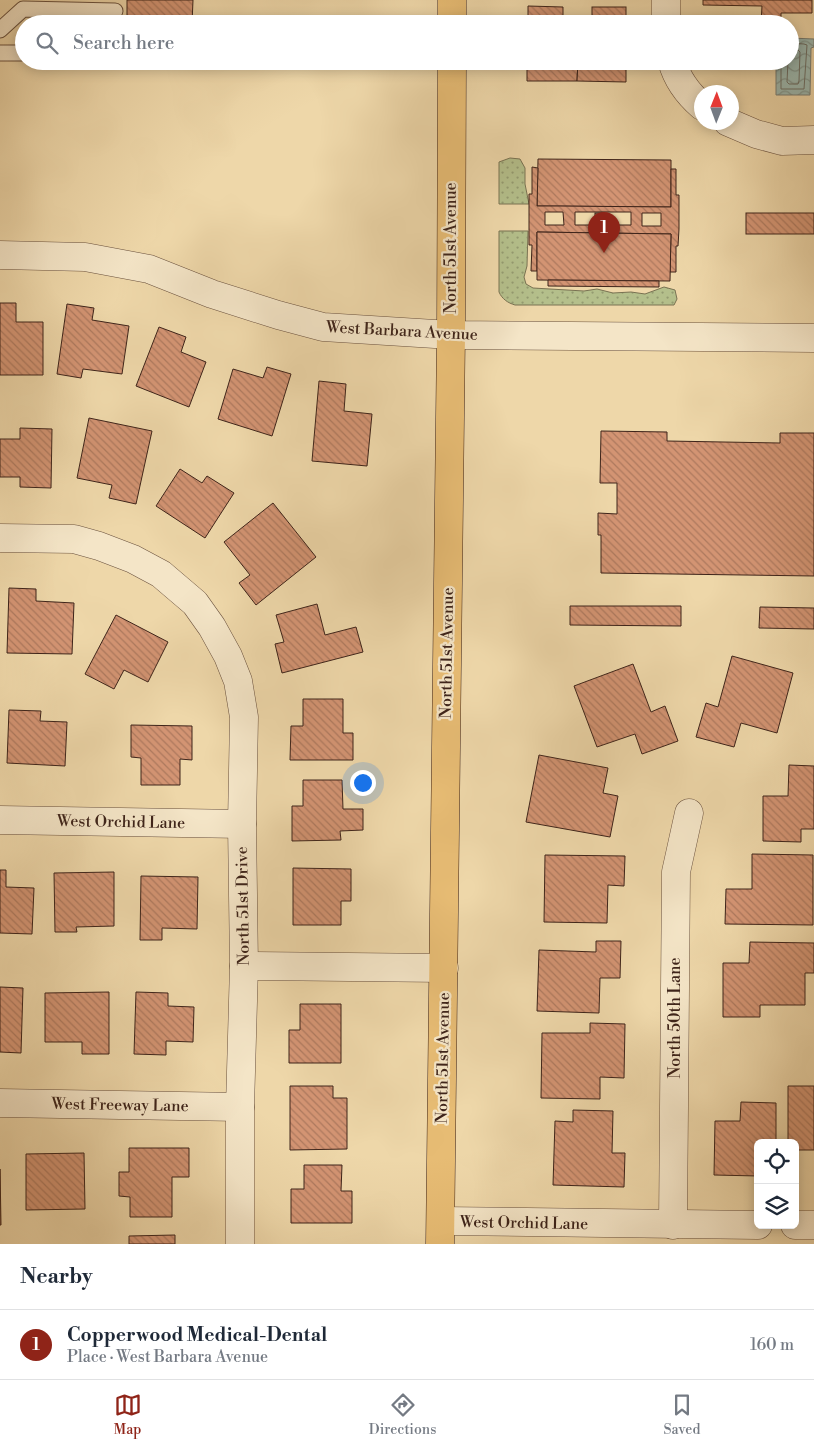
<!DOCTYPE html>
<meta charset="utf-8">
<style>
:root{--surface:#fff;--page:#f2f2f3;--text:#1f2937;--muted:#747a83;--line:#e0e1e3;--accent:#8f2418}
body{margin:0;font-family:"Libre Bodoni",serif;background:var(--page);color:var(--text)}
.controls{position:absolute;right:15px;bottom:15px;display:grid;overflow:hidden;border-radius:8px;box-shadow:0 2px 12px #0003}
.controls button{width:45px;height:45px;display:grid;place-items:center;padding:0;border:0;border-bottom:1px solid var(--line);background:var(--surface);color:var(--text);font:25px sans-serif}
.compass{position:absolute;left:694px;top:85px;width:45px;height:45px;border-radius:50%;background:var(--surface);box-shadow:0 2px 12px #0003;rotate:1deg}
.you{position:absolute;left:362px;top:782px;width:18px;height:18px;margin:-12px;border:4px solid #fff;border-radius:50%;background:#1a73e8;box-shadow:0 0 0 8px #1a73e833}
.badge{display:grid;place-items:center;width:32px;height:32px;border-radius:50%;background:var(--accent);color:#fff;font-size:16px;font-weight:700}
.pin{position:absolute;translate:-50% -41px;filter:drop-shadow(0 1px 2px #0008)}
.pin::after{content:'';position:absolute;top:26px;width:18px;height:15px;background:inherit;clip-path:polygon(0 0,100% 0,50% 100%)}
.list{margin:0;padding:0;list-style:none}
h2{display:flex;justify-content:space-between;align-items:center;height:65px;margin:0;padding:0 20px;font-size:21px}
h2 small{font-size:16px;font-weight:400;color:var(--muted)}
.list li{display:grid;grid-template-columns:32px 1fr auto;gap:15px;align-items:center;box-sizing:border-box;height:70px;padding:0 20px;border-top:1px solid var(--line)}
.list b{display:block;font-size:19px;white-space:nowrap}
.list p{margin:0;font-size:16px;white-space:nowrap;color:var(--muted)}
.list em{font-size:16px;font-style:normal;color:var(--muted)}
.icon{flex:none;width:28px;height:28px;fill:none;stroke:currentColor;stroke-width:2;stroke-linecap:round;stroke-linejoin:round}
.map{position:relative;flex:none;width:814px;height:1244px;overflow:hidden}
.search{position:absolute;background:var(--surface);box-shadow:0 2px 12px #0003;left:15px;right:15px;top:15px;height:55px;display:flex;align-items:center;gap:12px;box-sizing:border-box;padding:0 18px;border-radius:28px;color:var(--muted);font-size:19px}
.sheet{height:135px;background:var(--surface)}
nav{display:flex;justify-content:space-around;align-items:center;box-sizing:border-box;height:70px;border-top:1px solid var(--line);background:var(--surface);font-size:14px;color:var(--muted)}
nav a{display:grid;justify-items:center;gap:2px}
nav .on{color:var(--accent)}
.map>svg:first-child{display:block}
.grass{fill:url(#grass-dots);stroke:#797252}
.water{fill:url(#water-waves);stroke:#767d74}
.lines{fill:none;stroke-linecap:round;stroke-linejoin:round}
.shore{stroke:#6c6e65;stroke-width:1}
.building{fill:url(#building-back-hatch);stroke:#3e241a;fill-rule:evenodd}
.lane-casing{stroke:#6a513e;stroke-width:17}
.street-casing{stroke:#6a513e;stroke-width:29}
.primary-casing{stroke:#3e241a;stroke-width:29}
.lane{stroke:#f4e5c7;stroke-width:15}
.street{stroke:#f4e5c7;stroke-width:28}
.primary{stroke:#e7bc74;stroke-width:28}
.labels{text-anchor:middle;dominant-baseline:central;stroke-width:4.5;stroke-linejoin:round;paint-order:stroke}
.street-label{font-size:16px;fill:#3e241a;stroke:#f4e5c7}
</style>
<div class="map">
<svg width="814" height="1244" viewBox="0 0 814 1244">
<defs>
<pattern id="grass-dots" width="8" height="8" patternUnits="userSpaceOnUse" patternTransform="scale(1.25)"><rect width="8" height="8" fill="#b4bf8b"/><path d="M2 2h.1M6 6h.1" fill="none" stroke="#949b71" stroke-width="1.8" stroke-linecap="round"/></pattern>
<pattern id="water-waves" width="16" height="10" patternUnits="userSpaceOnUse" patternTransform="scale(1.25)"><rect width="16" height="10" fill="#9bb8b0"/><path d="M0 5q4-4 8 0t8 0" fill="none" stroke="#80958e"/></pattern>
<pattern id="building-back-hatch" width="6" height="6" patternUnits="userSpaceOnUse" patternTransform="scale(1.25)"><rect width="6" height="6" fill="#d39473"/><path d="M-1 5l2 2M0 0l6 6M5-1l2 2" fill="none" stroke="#ad795e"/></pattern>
</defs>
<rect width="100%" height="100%" fill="#eed7a9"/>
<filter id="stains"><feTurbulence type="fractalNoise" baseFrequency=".004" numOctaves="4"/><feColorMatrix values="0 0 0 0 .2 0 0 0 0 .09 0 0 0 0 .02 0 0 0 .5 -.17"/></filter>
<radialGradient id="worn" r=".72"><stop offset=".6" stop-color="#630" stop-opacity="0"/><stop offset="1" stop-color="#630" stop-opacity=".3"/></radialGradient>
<g class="grass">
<polygon points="510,158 520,159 525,168 525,184 529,204 499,204 499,162"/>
<path d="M499,231H528L527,266L524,277L526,284L533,288L584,291L597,289L613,293L631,292L645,294L664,287L675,290L677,299L674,305H515C508,303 502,299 499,292Z"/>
</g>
<polygon class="water" points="790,38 814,39 814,47 811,48 810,95 776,95 776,61 790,61"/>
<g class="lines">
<g class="shore">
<polyline points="781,61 781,89 804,89 807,45 804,44 790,43"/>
<polyline points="788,61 787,82 789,84 798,84 799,81 800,52 798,50 790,49"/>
</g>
</g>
<g class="building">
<polygon points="127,0 193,0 192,24 127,24"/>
<polygon points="703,0 812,0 812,13 781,13 781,24 761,24 762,6 703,5"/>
<polygon points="528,6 563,7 563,24 528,24"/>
<rect x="592" y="7" width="34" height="17"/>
<polygon points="527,61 578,61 577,81 527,81"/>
<polygon points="578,61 626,61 626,82 577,81"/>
<polygon points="538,159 671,160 671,207 537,206"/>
<path d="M532,167L538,168L537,206H559L671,207V169H676V195H679V229L678,246H676V272H670L671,234L537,232V271H531L532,245H529V194H532ZM545,212H563L564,225H545ZM575,212H631V225H575ZM642,213H661V226H642Z"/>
<rect x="595" y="213" width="9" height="11"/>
<rect x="746" y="213" width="68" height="21"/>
<polygon points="537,232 671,234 670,281 537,280"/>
<polygon points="548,280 659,281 659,287 548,286"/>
<polygon points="0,303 16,303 16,322 43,322 43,375 0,375"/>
<polygon points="67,304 94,308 92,320 129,326 122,374 83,369 81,378 57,374"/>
<polygon points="159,327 186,337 181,352 206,362 189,407 136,386"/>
<polygon points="267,367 291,374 272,436 218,419 233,369 263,378"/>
<polygon points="319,381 346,384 344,411 372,414 367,466 312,461"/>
<polygon points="89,418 152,431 136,504 109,498 112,485 77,478"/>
<polygon points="20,428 52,429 51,488 20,487 20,477 0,477 0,439 20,439"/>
<polygon points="601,431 667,432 667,441 780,443 780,433 814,433 814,576 601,573 601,535 598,535 598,513 617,514 617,483 600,483"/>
<polygon points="180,469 202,483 207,476 234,493 205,538 156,506"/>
<polygon points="273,503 316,557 256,605 239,583 250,575 224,542"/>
<polygon points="9,588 36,589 36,601 74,603 72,654 7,653"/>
<polygon points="317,604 325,635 356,627 363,652 282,673 275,644 284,642 276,615"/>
<polygon points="570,606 681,606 681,626 570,625"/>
<polygon points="760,607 814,608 814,629 759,628"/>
<polygon points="116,615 168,642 148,682 124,670 114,689 85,674"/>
<polygon points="732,656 793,673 777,733 741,723 734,747 696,737 706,703 718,707"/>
<polygon points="633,664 651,712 665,706 678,741 642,754 635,734 597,747 574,686"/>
<polygon points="303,699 343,699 343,733 353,733 353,760 290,760 291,726 303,726"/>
<polygon points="9,710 41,711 40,721 67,722 65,766 7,763"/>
<polygon points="131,725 192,726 192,760 180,759 180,785 141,785 141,758 131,757"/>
<polygon points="539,755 608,768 603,793 618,796 610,837 526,822"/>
<polygon points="789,765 814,766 814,829 801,829 801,842 763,841 763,796 788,796"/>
<polygon points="303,780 342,780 343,809 363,809 363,830 340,831 341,840 292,841 292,806 303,806"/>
<polygon points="752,854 813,855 813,925 725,924 726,889 752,889"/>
<polygon points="545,855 625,856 624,886 608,885 607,923 544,922"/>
<polygon points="293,868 351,869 351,901 341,901 341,925 293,925"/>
<polygon points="0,870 6,870 6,887 34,888 32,934 0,933"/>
<polygon points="114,872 114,926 76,927 77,932 55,932 54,873"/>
<polygon points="141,876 198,877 197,929 162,928 162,940 140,940"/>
<polygon points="596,941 621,941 620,978 600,978 599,1013 537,1011 539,950 596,952"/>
<polygon points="750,942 814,943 814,973 805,973 805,1005 760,1005 760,1017 723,1017 723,963 749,963"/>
<polygon points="0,987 23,988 21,1053 0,1052"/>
<polygon points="109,992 109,1054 82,1054 82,1042 45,1042 45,993"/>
<polygon points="136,992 168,993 168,1006 194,1007 193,1042 166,1041 166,1055 134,1054"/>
<polygon points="300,1004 341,1004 341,1063 289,1063 289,1030 300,1030"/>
<polygon points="590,1023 625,1024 624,1078 600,1077 600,1099 541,1098 542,1033 590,1033"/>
<polygon points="290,1086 333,1086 333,1098 347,1098 347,1149 290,1150"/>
<polygon points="788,1086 814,1086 814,1150 795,1150 795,1143 788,1143"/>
<polygon points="741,1102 776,1103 776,1143 758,1143 758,1176 714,1175 715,1121 740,1121"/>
<polygon points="573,1110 613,1111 612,1153 625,1153 624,1187 553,1185 555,1121 573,1122"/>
<polygon points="129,1148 189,1148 189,1177 172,1177 172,1217 130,1217 130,1197 119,1196 119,1172 129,1172"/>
<polygon points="84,1153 85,1209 26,1210 26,1154"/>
<polygon points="304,1165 342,1165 341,1191 352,1191 352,1223 291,1223 291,1189 304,1189"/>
<polygon points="0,1169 1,1225 0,1225"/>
<polygon points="175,1235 175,1244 129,1244 129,1236"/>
</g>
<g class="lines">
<defs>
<g id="lane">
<polyline points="0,30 23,9 115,11"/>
<polyline points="0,53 24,53"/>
</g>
<g id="street">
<polyline points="666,24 666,0"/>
<path d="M672,61C677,79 688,94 702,106"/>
<polyline points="728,122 756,134 782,141 814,140"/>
<polyline points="0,255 85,257 149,269 212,294 278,315 323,327 451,335 814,338"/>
<polyline points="0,538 74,539 99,546 133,559 161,574 195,603 212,627 228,656 238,681 244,717 242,824 244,966 240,1107 240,1244"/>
<polyline points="0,820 242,824"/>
<polyline points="244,966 444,968"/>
<polyline points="0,1103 240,1107"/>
<polyline points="441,1221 758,1225"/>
<polyline points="673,1225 676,872 689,813"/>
<polyline points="795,1225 814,1225"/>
</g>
<g id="primary">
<polyline points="452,24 452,0"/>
<polyline points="440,1244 451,335 452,61"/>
</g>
</defs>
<use href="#lane" class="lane-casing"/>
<use href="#street" class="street-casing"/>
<use href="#primary" class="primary-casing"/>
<use href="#lane" class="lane"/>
<use href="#street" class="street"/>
<use href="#primary" class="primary"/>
</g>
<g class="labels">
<g class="street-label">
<text transform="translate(451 248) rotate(-90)">North 51st Avenue</text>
<text transform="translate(402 331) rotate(3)">West Barbara Avenue</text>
<text transform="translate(447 653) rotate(-89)">North 51st Avenue</text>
<text transform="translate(121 822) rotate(1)">West Orchid Lane</text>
<text transform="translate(243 906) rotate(-91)">North 51st Drive</text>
<text transform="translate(675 1018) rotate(-90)">North 50th Lane</text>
<text transform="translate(443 1058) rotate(-89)">North 51st Avenue</text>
<text transform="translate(120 1105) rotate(1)">West Freeway Lane</text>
<text transform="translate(524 1223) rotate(1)">West Orchid Lane</text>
</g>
</g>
<rect width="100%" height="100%" filter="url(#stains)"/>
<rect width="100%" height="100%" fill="url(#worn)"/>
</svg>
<div class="controls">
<button><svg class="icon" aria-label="locate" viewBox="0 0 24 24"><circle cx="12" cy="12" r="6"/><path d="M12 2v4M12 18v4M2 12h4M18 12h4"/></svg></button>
<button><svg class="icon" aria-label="layers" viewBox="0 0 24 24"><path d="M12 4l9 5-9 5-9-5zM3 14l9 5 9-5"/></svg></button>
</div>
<svg class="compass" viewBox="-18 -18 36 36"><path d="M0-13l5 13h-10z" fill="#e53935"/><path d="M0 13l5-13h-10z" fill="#747a83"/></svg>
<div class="you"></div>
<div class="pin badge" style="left:604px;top:253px">1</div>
<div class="search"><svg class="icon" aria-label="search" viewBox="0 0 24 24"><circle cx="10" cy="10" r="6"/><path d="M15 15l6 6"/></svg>Search here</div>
</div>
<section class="sheet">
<h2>Nearby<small></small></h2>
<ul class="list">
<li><span class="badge">1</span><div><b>Copperwood Medical-Dental</b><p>Place · West Barbara Avenue</p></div><em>160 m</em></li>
</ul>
</section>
<nav>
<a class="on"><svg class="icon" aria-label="map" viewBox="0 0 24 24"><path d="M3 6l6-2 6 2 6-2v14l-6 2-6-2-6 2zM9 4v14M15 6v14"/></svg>Map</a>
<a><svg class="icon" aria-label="directions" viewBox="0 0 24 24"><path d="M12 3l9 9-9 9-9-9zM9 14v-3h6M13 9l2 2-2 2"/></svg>Directions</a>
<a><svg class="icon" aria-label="saved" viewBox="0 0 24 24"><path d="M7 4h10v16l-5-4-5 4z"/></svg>Saved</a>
</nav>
